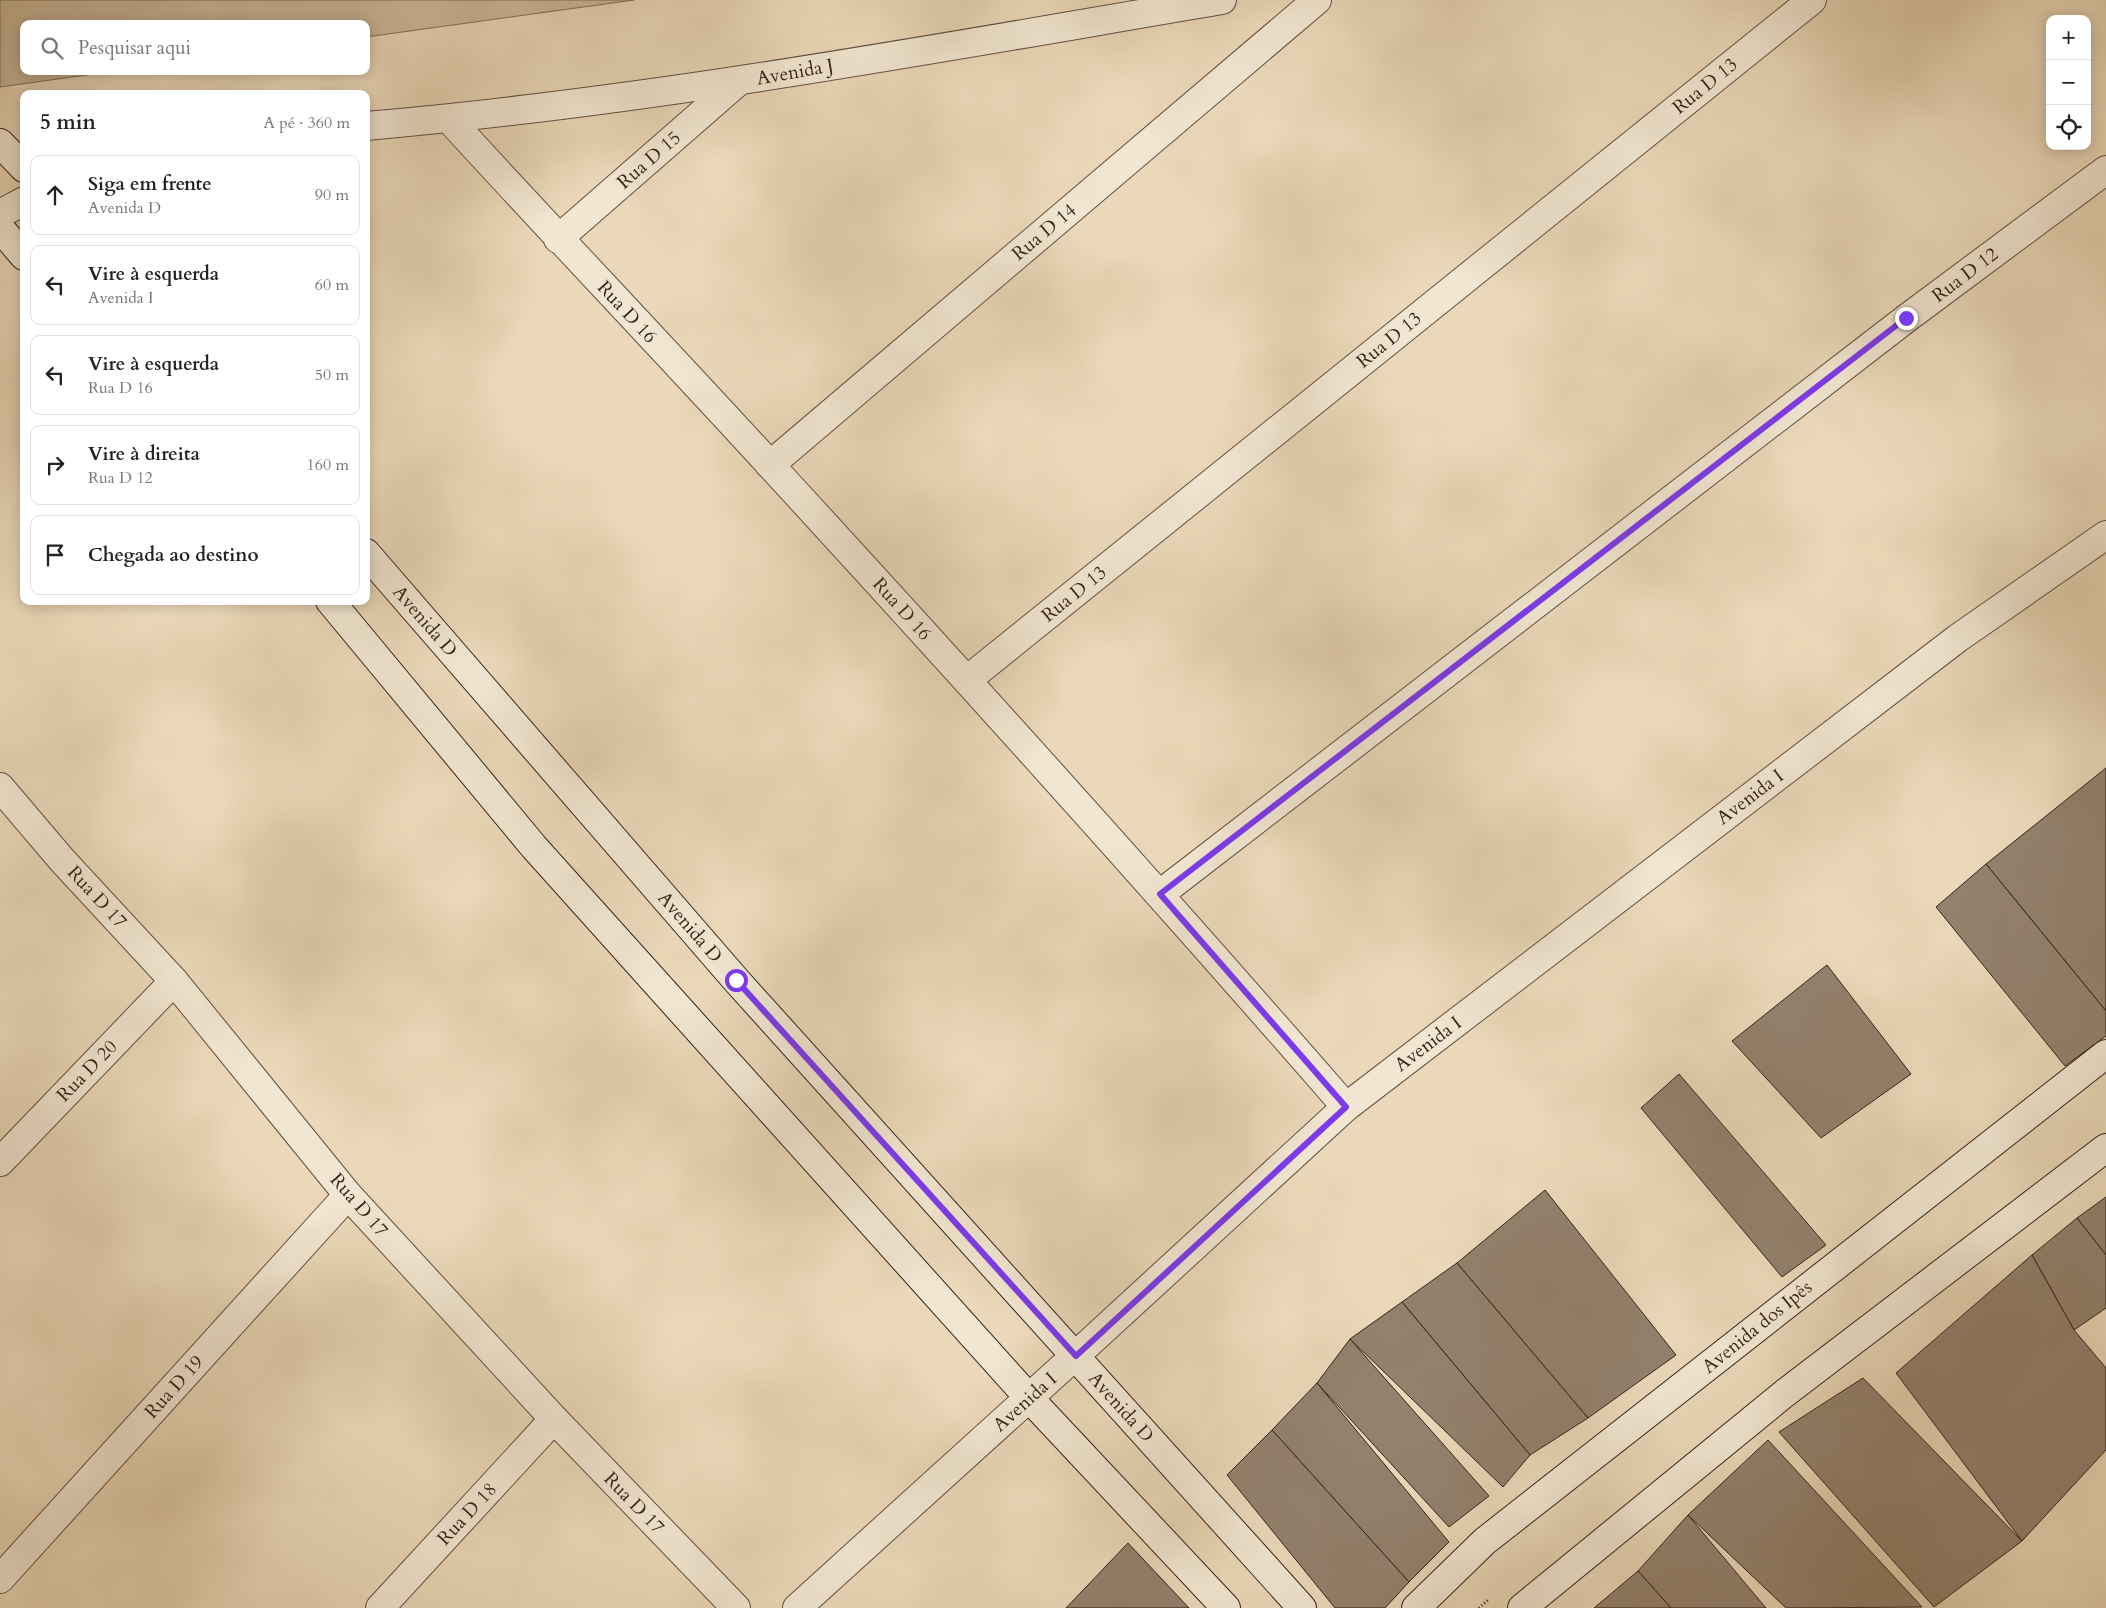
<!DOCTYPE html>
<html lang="pt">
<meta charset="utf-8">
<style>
:root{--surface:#fff;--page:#f2f2f2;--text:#222;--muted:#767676;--line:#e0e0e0}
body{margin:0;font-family:Cardo,serif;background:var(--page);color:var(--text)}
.controls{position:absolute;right:15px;top:15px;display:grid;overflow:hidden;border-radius:10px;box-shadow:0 2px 12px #0003}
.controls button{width:45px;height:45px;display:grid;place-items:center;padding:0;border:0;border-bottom:1px solid var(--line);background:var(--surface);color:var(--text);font:25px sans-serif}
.stop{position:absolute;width:15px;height:15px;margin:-11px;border:4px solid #7c3aed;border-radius:50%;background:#fff}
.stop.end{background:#7c3aed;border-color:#fff;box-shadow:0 1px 5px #0008}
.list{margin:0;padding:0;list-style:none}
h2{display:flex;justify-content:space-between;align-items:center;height:65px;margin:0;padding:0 20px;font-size:21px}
h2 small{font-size:16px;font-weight:400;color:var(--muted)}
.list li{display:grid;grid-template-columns:32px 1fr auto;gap:15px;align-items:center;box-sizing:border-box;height:80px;margin:0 10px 10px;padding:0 10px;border:1px solid var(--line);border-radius:10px}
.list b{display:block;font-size:19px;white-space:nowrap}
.list p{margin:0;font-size:16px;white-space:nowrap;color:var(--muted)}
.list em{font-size:16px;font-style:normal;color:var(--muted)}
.icon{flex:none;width:28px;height:28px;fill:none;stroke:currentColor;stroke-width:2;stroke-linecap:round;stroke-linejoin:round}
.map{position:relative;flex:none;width:2106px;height:1608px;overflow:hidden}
.search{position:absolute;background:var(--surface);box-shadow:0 2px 12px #0003;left:20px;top:20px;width:350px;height:55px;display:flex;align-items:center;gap:12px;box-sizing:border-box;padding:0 18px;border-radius:10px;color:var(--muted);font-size:19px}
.panel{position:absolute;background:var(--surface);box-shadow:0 2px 12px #0003;left:20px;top:90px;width:350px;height:515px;border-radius:10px}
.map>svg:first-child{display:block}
.green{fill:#cbb99d;stroke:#806e5c}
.building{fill:#93816d;stroke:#35231b}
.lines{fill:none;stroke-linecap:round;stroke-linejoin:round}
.street-casing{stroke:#625042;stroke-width:30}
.secondary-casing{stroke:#35231b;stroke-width:30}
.path{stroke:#35231b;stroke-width:3;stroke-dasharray:1 2.5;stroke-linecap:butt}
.street{stroke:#f1e6d1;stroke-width:28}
.secondary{stroke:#f1e6d1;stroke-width:28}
.route{stroke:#7c3aed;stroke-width:6}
.labels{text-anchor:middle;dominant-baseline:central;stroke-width:4;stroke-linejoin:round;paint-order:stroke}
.street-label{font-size:19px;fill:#35231b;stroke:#f1e6d1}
</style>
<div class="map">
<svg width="2106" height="1608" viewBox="0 0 2106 1608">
<rect width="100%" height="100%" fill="#ead8b8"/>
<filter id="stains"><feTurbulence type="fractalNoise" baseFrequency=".004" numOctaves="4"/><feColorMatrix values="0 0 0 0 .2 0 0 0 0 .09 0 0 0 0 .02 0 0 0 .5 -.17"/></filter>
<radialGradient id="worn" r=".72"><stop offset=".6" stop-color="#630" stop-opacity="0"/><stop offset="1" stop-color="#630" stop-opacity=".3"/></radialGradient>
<polygon class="green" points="0,0 634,0 366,37 366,24 24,24 24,71 115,71 0,87"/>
<g class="building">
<polygon points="2106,768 2106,1011 1986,864"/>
<polygon points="1986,864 2106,1011 2106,1036 2065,1066 1936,907"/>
<polygon points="1827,965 1911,1074 1821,1138 1732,1041"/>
<polygon points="1679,1074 1826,1245 1782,1277 1641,1108"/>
<polygon points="1545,1190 1676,1355 1588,1418 1457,1263"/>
<polygon points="2106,1197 2106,1255 2077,1218"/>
<polygon points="2077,1218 2106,1255 2106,1308 2074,1330 2032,1255"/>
<polygon points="2032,1255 2074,1330 2106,1368 2106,1450 2022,1541 1896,1373"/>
<polygon points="1457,1263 1588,1418 1530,1455 1402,1302"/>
<polygon points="1402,1302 1530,1455 1503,1487 1350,1339"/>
<polygon points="1350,1339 1489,1496 1449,1527 1317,1383"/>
<polygon points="1863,1378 2022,1541 1934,1607 1779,1432"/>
<polygon points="1317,1383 1449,1542 1409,1582 1272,1430"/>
<polygon points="1272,1430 1409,1582 1385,1608 1335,1608 1227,1475"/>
<polygon points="1768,1440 1922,1607 1786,1608 1688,1515"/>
<polygon points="1688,1515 1766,1608 1671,1608 1638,1571"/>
<polygon points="1128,1543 1189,1608 1066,1608"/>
<polygon points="1638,1571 1671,1608 1594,1608"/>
</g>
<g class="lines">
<defs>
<g id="street">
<path d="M449,119C556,236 666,351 773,468C966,678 1158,891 1346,1107"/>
<path d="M366,126C654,101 938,48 1222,0"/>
<polyline points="0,214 24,201"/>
<polyline points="558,239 739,81"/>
<polyline points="770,465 1317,0"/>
<polyline points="967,680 1812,0"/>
<polyline points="0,787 62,860 174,981 348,1195 554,1419 736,1608"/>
<polyline points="1160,894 1907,318 2106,170"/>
<polyline points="0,1162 174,981"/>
<polyline points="0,1579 348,1195"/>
<polyline points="380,1608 554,1419"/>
<polyline points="797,1608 1075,1356 1346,1107 1958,638 2106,535"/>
</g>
<g id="secondary">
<polyline points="0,143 24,168"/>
<polyline points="0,228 24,256"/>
<polyline points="366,553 736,980 1302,1608"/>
<polyline points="330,601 534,847 1029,1398 1226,1608"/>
<polyline points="1416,1608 1485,1541 2106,1054"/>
<polyline points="1522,1608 1785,1393 2106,1148"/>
</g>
</defs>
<use href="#street" class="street-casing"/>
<use href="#secondary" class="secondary-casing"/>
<polyline class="path" points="1479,1608 1488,1600"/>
<use href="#street" class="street"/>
<use href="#secondary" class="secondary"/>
</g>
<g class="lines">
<polyline class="route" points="736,980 1076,1356 1346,1107 1160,894 1906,318"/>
</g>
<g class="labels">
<g class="street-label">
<text transform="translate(795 72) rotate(-10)">Avenida J</text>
<text transform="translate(1705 86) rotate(-39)">Rua D 13</text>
<text transform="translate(649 160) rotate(-41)">Rua D 15</text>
<text transform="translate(1044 232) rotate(-40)">Rua D 14</text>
<text transform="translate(1965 275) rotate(-37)">Rua D 12</text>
<text transform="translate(627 312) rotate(47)">Rua D 16</text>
<text transform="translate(1389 340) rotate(-39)">Rua D 13</text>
<text transform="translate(1074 594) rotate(-39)">Rua D 13</text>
<text transform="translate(902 609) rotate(48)">Rua D 16</text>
<text transform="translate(425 621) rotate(49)">Avenida D</text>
<text transform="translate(1750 797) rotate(-37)">Avenida I</text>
<text transform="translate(97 897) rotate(47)">Rua D 17</text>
<text transform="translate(690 927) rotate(49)">Avenida D</text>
<text transform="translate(1428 1044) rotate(-37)">Avenida I</text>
<text transform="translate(87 1071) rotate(-46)">Rua D 20</text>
<text transform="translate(359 1205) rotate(49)">Rua D 17</text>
<text transform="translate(1757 1327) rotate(-39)">Avenida dos Ipês</text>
<text transform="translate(174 1387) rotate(-48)">Rua D 19</text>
<text transform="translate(1025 1402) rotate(-42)">Avenida I</text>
<text transform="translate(1121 1407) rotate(48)">Avenida D</text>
<text transform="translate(634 1503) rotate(46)">Rua D 17</text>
<text transform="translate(467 1514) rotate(-47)">Rua D 18</text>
</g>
</g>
<rect width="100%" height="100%" filter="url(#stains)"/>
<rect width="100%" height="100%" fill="url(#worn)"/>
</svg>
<div class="controls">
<button>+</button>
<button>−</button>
<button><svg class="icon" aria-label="locate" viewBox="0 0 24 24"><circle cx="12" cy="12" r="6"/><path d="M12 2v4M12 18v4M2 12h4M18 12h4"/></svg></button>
</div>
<div class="stop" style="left:736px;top:980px"></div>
<div class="stop end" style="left:1906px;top:318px"></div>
<div class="search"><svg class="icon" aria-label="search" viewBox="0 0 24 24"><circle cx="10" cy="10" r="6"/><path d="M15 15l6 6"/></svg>Pesquisar aqui</div>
<section class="panel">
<h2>5 min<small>A pé · 360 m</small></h2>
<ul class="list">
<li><svg class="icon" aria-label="ahead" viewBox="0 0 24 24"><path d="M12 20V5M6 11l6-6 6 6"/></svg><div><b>Siga em frente</b><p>Avenida D</p></div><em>90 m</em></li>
<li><svg class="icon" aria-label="left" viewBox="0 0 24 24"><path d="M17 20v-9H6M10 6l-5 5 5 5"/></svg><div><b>Vire à esquerda</b><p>Avenida I</p></div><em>60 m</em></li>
<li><svg class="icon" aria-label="left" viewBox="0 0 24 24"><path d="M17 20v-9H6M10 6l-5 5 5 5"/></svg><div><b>Vire à esquerda</b><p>Rua D 16</p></div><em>50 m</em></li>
<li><svg class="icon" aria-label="right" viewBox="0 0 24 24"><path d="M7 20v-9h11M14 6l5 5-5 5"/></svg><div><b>Vire à direita</b><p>Rua D 12</p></div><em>160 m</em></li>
<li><svg class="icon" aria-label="arrive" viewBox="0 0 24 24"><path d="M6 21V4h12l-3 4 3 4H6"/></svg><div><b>Chegada ao destino</b></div></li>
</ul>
</section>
</div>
